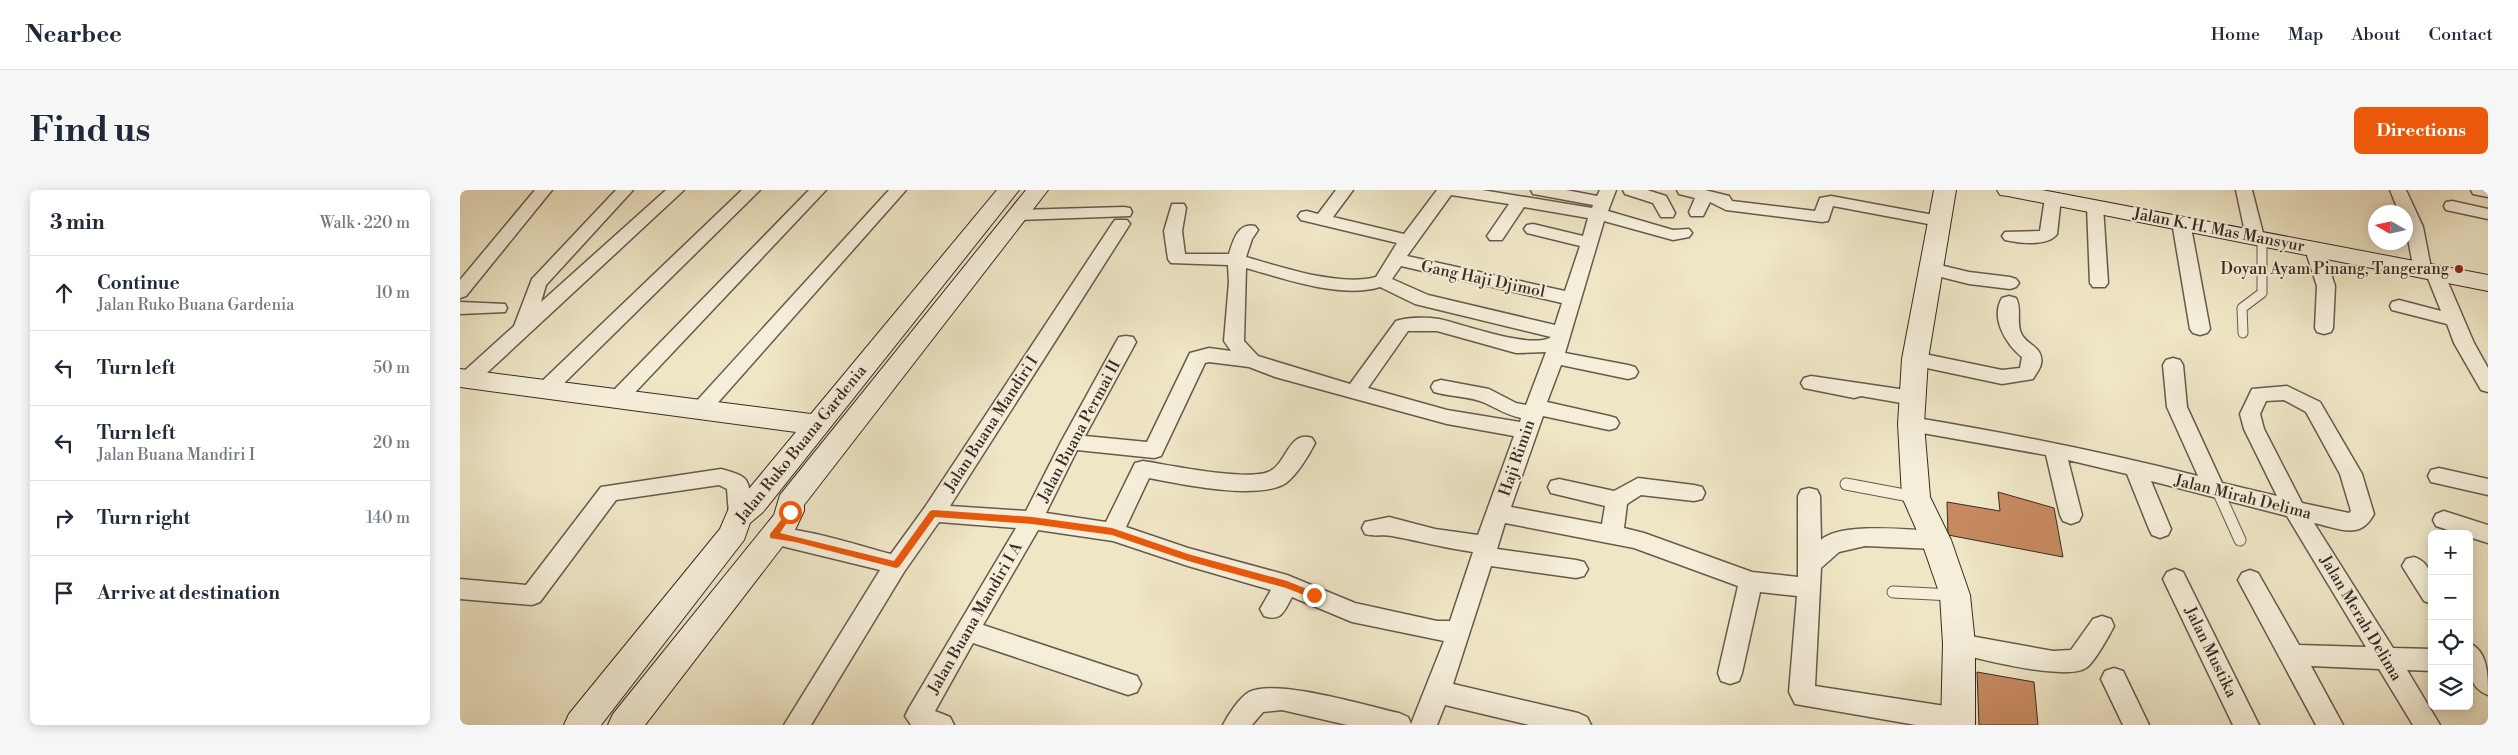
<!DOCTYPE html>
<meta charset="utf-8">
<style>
:root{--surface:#fff;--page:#f6f6f7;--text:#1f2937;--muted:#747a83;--line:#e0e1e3;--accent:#ea580c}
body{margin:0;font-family:"Libre Bodoni",serif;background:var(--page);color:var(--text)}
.controls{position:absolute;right:15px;bottom:15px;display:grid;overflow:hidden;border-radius:8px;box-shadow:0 2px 12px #0003}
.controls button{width:45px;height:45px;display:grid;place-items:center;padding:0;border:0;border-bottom:1px solid var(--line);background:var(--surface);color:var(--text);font:25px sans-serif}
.compass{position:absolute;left:1908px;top:15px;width:45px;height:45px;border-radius:50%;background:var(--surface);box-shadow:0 2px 12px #0003;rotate:279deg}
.stop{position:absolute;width:15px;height:15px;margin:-11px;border:4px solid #ea580c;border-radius:50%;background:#fff}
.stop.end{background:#ea580c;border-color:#fff;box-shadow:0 1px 5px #0008}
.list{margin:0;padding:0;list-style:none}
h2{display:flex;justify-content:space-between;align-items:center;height:65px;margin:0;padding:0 20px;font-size:21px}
h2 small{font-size:16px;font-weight:400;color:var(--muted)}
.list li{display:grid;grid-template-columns:32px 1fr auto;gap:15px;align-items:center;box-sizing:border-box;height:75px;padding:0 20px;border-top:1px solid var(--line)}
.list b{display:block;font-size:19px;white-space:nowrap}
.list p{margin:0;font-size:16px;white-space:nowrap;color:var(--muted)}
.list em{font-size:16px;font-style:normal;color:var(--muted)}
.icon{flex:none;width:28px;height:28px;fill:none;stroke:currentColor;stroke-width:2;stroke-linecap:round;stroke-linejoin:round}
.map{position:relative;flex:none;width:2028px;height:535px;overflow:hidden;border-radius:8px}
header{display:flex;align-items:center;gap:30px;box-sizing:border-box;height:70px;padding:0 25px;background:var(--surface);border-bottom:1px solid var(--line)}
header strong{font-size:24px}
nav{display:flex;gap:28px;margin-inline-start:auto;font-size:18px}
.intro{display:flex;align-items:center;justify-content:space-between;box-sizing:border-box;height:120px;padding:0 30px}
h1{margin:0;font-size:35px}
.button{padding:12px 22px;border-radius:8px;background:var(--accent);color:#fff;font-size:18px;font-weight:700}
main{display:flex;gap:30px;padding:0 30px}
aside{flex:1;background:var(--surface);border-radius:8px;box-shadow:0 2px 12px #0003}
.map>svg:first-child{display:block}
.building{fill:#c78a60;stroke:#382b25}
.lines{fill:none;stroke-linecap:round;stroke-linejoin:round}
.lane-far1-casing{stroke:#665a4d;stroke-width:11}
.lane-casing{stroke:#665a4d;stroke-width:13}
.street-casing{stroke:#665a4d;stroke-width:3}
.secondary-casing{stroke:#382b25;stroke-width:2}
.lane-far1{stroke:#f5efda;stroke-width:9}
.lane{stroke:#f5efda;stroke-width:11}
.street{fill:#f5efda;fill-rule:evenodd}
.secondary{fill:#f5efda;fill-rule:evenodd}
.route{fill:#ea580c}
.poi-dot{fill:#8f2418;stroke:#f5efda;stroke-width:2}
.labels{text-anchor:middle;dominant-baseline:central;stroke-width:4;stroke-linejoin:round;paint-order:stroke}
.street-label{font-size:16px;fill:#382b25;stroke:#f5efda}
.poi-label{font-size:16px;fill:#382b25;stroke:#f5efda;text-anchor:end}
</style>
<header>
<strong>Nearbee</strong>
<nav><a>Home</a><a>Map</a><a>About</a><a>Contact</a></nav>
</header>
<div class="intro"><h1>Find us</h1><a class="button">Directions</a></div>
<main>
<aside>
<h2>3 min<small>Walk · 220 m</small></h2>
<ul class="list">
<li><svg class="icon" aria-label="ahead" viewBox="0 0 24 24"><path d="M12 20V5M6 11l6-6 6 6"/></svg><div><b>Continue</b><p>Jalan Ruko Buana Gardenia</p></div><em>10 m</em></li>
<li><svg class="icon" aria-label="left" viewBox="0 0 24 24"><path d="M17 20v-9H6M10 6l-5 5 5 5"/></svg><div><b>Turn left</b></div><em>50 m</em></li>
<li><svg class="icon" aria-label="left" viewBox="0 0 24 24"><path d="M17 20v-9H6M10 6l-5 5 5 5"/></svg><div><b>Turn left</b><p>Jalan Buana Mandiri I</p></div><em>20 m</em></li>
<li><svg class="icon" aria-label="right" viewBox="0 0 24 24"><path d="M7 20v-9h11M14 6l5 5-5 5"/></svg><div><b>Turn right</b></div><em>140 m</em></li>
<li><svg class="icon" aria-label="arrive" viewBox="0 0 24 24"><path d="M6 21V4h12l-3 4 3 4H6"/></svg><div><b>Arrive at destination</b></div></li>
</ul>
</aside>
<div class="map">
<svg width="2028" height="535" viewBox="0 0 2028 535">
<rect width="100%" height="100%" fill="#efe6c6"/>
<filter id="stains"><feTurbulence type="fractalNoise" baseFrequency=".004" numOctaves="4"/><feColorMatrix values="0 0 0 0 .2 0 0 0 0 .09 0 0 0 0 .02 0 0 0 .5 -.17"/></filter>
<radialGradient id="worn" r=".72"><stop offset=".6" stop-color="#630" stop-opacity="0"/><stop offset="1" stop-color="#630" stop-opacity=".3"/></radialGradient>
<g class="building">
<polygon points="1538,302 1594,318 1603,367 1488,345 1487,312 1540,321"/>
<polygon points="1517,482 1574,492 1578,535 1519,535"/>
</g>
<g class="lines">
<defs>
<polyline id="lane-far1" points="1783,143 1782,118 1802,103 1802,49"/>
<g id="lane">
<polyline points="1386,294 1455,307"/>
<polyline points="1757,299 1780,350"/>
<polyline points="1433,402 1492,405"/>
</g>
<g id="street">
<polygon points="75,0 92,0 6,106 0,108 0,90"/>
<polygon points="156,0 173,0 86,95 81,112 206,0 224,0 16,193 9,195 2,193 0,186 2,183 54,136 72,89"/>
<polygon points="282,0 300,0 93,204 86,206 79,204 76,199 79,194"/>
<polygon points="349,0 366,0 165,213 158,215 151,213 148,208 151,203"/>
<polygon points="429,0 446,0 247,225 240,227 233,225 230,220 233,215"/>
<path d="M876,0H893L873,27L944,44L977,0H1022L1132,18L1133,15L1079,5L1073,4L1071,0H1106L1137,6L1140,0H1156L1148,21L1213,40L1229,39L1232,43L1229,47L1213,50L1144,31L1105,163L1168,175L1175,177L1178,182L1175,187L1168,189L1101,175L1087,212L1149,226L1156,228L1159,233L1156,238L1149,240L1083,226L1051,317L1142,334L1145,316L1091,303L1088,297L1091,291L1099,289L1154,301L1178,288L1234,295L1242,297L1245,303L1242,309L1234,311L1181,305L1167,314L1164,338L1184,343L1292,382L1338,387V306L1341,300L1349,298L1357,300L1360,306L1361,350C1380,332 1450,340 1476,341L1484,344L1487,350L1484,356L1476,359L1405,356L1379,362L1361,378L1355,496L1498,518L1507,522L1511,530L1509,535H1456L1335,514L1329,502L1337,406L1300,402L1282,483L1279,491L1270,494L1261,491L1258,483L1278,396L1174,358L1045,333L1037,359L1116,370L1124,372L1128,379L1124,386L1116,388L1031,376L993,494L1118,523L1127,527L1131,535H1069L985,515L977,535H887L822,520L803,522L792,535H763C768,525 779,508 789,502C816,488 907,516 939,523L948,527L951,534L984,451L892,432L832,407C824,421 822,432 804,426L800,419L811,400L728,376L653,351L578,340L523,435L677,486L681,494L677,502L668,505L513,453L475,521L490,527L494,535H451L445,526L449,518L556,338L479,332L444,382L351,535H324L420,380L305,352L302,346L305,340C329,332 403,357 431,364L465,317L652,34L655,30H667L670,34L490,316L566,321L601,252L656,152L659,147L666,146L673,147L676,152L625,246L687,252L730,163L749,158L771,161L764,151L769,92L768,75L711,73L708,69L704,41L712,14H724L726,18L722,41L725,64H769C773,51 778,32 795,36L798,40L792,49L786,67C821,77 880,97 916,87L937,53L841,30L838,26L841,22L847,21L858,24ZM991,5L1049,14L1027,46L1030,50H1042L1064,17L1128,28L1123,46L1073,34L1067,35L1064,39L1067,43L1120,56L1105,101L947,66ZM941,76L1102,113L1095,135L968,105L932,89ZM786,78C825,89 881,109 920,97L955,114L1091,147C1072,160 1003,134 979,129C966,127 948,127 936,131L890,194L798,166L784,151ZM948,141H977L1056,163L1086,162L1066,215L1056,213L1029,199L981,190L974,192L971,197L974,202C990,207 1010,206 1025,213C1038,219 1047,225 1061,228L1060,232L987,220L908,198ZM749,172L789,177L815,187L987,234L1054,246L1018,345L975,339L929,327L905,332L902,338L905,344C915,347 923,344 932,346C959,351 985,358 1013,362L990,431H977L895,413L827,385L728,358L666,337L689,288C721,294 798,311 826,293C837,285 849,265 855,253L852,248C828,240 827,275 808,282C786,291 709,275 683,271L675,273L646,332L586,323L617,260L694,268L701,266L745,173Z"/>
<polygon points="1163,0 1187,0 1206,6 1215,23 1213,27 1201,27 1193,13 1165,4"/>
<polygon points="1217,0 1245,0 1269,6 1272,11 1355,21 1360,8 1371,6 1479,26 1485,27 1488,31 1485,35 1479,36 1373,16 1368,31 1362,32 1266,20 1250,12 1243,26 1231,26 1229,22 1235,8 1219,4"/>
<polygon points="1776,0 1792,0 1804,47 1801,51 1789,51 1786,47"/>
<polygon points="1930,0 1946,0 1963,37 1971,78 1981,79 1984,83 2014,153 2028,178 2028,202 2021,200 1994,153 1987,134 1932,120 1930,116 1932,112 1939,110 1981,121 1967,86 1957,85 1954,81 1946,38 1946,22 1939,22"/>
<polygon points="2011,0 2028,0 2028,7 2013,4"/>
<path d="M1593,3L1599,4L1601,8L1597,44C1588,57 1558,53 1545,50L1542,46L1545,42L1580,41L1585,8L1587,4Z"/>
<polygon points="1635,11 1641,12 1643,16 1648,93 1645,97 1633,97 1630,93 1627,16 1629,12"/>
<polygon points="1992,11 2028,19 2028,29 1986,20 1984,16 1986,12"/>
<polygon points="664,17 670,18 672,22 670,26 558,30 552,29 549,25 552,21 558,20"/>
<polygon points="1721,27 1727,28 1730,32 1750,139 1747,143 1740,145 1733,143 1730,139 1712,32 1715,28"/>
<polygon points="1854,54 1860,55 1863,59 1875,96 1873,138 1871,142 1864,144 1857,142 1855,138 1857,96 1845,59 1848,55"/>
<polygon points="1471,73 1509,82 1550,87 1556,89 1559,93 1556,97 1550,99 1509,94 1465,83 1462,79 1465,75"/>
<path d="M1549,106L1556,108C1562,118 1556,132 1561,143C1565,153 1579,156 1581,167C1583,176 1577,182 1573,189L1542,194L1448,174L1445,169L1448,164L1455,162L1542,180L1560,178L1562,167C1546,154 1530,128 1542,108Z"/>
<polygon points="0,112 45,114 47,118 45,122 0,124"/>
<path d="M1713,168L1720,170L1723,175L1727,217L1762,293L1817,306L1784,239L1780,224L1792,199L1827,196L1860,212L1902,284L1914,324C1900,351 1878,338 1854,333L1933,458L1972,459V481L1947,480L1980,535H1953L1919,479L1851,476L1883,535H1856L1778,390L1782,383L1790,380L1798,383L1839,455L1906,457L1827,326L1691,291L1711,339L1708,345L1700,348L1692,345L1689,339L1667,284L1608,270L1622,325L1619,331L1611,334L1603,331L1600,325L1586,265L1451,241L1444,239L1441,234L1444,229L1451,227C1548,243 1643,262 1738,286L1707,217L1703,175L1706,170ZM1824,210L1846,222L1880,284L1891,321L1889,323L1842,313L1804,239L1800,224L1806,211Z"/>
<polygon points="1351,186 1453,201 1460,203 1463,208 1460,213 1453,215 1401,206 1394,208 1344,198 1341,193 1344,188"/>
<polygon points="1979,278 2028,289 2028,305 1971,292 1968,286 1971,280"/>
<path d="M261,279C268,281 278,283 284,288C292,294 292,322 288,330L280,333L272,330L269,324L267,299L259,295L156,310L80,412L72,415L0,409V389L66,395L141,297Z"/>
<polygon points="1984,321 2028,335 2028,353 2009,347 2009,344 2000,344 1976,336 1973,330 1976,324"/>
<path d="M1954,367C1975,374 1972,395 1972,414L1964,411L1942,376L1946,369Z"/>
<polygon points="1715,379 1723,382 1799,535 1773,535 1703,389 1707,382"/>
<path d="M1642,426L1651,429L1654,436C1649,446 1634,473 1626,478C1605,491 1525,470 1499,464L1490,461L1487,454L1490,447L1499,444L1593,461L1611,460L1633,429Z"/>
<path d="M2009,453C2028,461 2028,485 2028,505C2006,497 2009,474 2009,453Z"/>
<polygon points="1654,478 1663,481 1689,535 1663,535 1641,489 1645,481"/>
</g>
<g id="secondary">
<polygon points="537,0 559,0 303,322 290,333 284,350 141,535 104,535 109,524 260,339 269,318 283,306 336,242 0,197 0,179 351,224"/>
<polygon points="566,0 588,0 344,315 344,321 335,340 185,535 148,535 153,524 314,325 320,305"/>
<polygon points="1474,0 1496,0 1468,169 1464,234 1470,307 1491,350 1510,405 1515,454 1515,535 1481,535 1483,454 1480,405 1461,350 1442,307 1438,234 1442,169"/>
<polygon points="1537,0 1582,0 2028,85 2028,101 1548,6 1540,5"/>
</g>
</defs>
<use href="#lane-far1" class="lane-far1-casing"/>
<use href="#lane" class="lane-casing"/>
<use href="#street" class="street-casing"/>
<use href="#secondary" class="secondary-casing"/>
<use href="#lane-far1" class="lane-far1"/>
<use href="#lane" class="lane"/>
<use href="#street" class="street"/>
<use href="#secondary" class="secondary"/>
</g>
<polygon class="route" points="330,318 334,322 320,343 434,371 470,321 473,320 572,327 652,338 728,364 827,391 857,403 858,405 854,409 826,398 728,371 652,345 572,334 475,327 439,377 436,378 335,352 310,348 310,344 321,330 327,319"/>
<circle class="poi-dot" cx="1999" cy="79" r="5"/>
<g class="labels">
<g class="street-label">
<text transform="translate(1759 40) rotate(11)">Jalan K. H. Mas Mansyur</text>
<text transform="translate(1023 89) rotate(12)">Gang Haji Djimol</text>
<text transform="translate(531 234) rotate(-57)">Jalan Buana Mandiri I</text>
<text transform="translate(619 241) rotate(-62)">Jalan Buana Permai II</text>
<text transform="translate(341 254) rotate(-51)">Jalan Ruko Buana Gardenia</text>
<text transform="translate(1057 268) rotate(-71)">Haji Rimin</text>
<text transform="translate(1783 307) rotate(14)">Jalan Mirah Delima</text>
<text transform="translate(515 428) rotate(-60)">Jalan Buana Mandiri I A</text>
<text transform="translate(1901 428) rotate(59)">Jalan Merah Delima</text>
<text transform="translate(1751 462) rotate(64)">Jalan Mustika</text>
</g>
<g class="poi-label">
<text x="1989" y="79">Doyan Ayam Pinang, Tangerang</text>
</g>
</g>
<rect width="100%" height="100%" filter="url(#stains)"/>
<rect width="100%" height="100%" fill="url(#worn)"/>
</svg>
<div class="controls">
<button>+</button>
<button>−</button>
<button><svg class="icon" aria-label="locate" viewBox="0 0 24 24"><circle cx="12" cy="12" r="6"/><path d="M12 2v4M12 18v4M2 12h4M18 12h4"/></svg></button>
<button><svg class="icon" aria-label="layers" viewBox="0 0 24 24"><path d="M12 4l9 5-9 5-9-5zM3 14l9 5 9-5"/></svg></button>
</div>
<svg class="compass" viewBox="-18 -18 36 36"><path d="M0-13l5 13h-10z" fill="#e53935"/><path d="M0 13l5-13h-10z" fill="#747a83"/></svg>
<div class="stop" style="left:330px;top:322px"></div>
<div class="stop end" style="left:854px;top:405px"></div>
</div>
</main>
